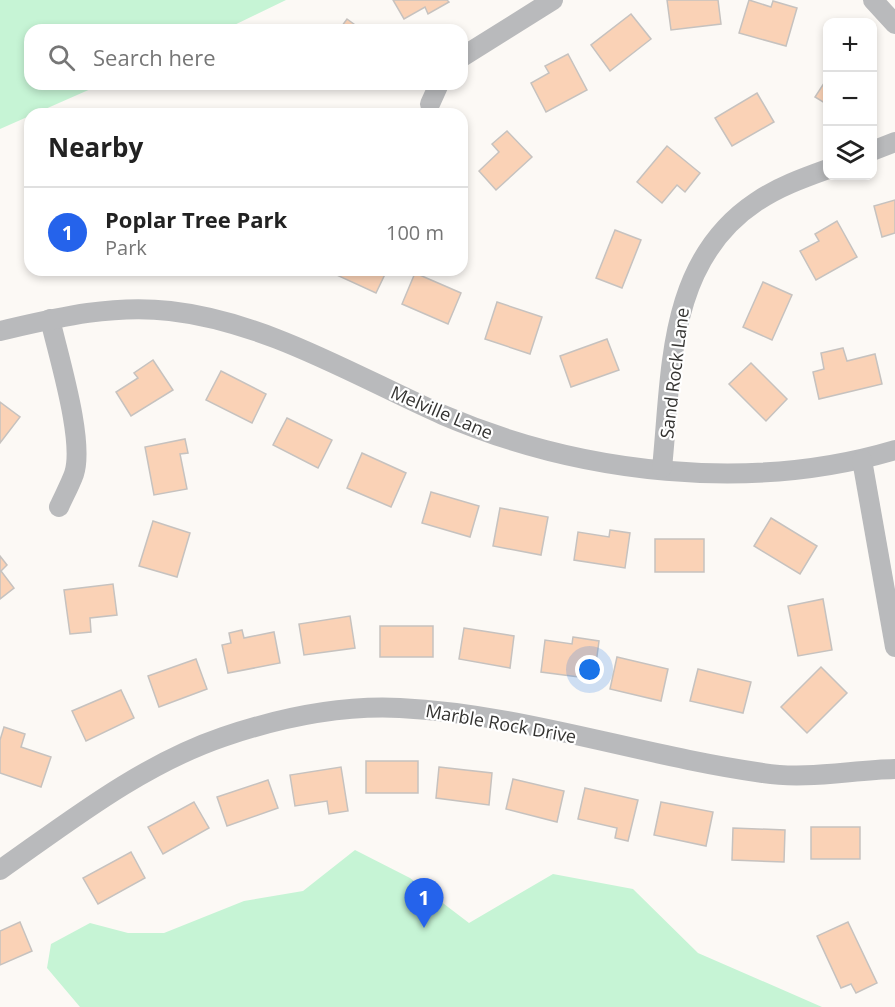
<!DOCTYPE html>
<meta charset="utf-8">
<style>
:root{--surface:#fff;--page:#f2f2f2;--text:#222;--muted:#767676;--line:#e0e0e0;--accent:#2563eb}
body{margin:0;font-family:"Open Sans",sans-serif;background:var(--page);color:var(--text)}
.controls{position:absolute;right:18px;top:18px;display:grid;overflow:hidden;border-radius:12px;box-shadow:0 3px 9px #0003}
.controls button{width:54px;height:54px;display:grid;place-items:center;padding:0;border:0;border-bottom:2px solid var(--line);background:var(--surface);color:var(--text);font:30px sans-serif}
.you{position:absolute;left:590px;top:670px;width:21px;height:21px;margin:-15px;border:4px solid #fff;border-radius:50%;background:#1a73e8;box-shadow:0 0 0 9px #1a73e833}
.badge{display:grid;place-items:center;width:39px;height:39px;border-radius:50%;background:var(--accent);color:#fff;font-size:20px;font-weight:700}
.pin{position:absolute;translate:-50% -50px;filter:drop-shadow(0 2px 3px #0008)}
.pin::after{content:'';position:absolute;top:32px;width:21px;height:18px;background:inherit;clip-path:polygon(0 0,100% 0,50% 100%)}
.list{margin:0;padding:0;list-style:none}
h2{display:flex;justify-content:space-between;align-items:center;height:78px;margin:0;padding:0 24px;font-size:26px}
h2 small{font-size:20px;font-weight:400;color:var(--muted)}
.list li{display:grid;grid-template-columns:39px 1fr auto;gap:18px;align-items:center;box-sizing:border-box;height:90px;padding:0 24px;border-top:2px solid var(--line)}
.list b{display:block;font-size:22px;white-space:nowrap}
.list p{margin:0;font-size:20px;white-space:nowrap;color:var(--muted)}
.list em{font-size:20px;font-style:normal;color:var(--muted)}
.icon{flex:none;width:33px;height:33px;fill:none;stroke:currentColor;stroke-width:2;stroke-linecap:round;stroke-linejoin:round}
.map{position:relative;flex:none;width:895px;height:1007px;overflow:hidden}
.search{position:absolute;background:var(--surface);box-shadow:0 3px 9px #0003;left:24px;top:24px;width:444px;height:66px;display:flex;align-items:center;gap:15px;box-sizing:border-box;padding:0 21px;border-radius:18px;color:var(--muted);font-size:22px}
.panel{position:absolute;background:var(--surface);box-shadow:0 3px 9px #0003;left:24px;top:108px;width:444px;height:168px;border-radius:18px}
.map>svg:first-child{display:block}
.green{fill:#c6f4d5}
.building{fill:#fad2b6;stroke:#c6c2bf;stroke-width:1.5}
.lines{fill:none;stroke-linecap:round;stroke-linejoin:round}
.minor{stroke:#b9babc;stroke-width:20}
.labels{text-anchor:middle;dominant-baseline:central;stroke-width:4.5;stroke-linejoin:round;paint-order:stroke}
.street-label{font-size:18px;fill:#343331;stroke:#fff}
</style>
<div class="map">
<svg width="895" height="1007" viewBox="0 0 895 1007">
<rect width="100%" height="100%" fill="#fcf9f5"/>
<g class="green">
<polygon points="0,0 286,0 224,30 30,30 30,84 102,84 0,129"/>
<polygon points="355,850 410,878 469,923 553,874 633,889 698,953 822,1007 80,1007 47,968 51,944 90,923 128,933 164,933 244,901 303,891"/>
</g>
<g class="building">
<polygon points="393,0 447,0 449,2 428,14 425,7 404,19"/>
<polygon points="667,0 718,0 721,24 671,30"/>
<polygon points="749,0 771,7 773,1 797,8 786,46 739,33"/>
<polygon points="631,14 651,39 610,71 591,45"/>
<polygon points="347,19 362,30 339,30"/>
<polygon points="568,54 587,90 546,112 531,83 549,73 545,66"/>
<polygon points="828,77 828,105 815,97"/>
<polygon points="757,93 774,122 732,146 715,118"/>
<polygon points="507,131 532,157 496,190 479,171 499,152 492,144"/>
<polygon points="667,146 700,173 685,192 677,185 662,203 637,182"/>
<polygon points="895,200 895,233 882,237 874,206"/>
<polygon points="837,221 857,257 816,280 800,251 819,241 815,234"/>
<polygon points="615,230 641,240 622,288 596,278"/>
<polygon points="331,270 387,270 376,293 330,272"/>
<polygon points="415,273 461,293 448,324 402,304"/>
<polygon points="763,282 792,295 772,340 743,327"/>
<polygon points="497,302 542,317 530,354 485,339"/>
<polygon points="607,339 619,370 571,387 560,356"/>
<polygon points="843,348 847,361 875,354 882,384 819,399 813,372 824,369 821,353"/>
<polygon points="153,360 173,390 131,416 116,392 138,378 134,373"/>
<polygon points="751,363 787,399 766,421 729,384"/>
<polygon points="221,371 266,394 252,423 206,400"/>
<polygon points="0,402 20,417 0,443"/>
<polygon points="287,418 332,440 318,468 273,445"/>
<polygon points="185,439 188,453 180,454 187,489 154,495 145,447"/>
<polygon points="362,453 406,473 391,507 347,488"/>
<polygon points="431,492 479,506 470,537 422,523"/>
<polygon points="500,508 548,517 541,555 493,546"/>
<polygon points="771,518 817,546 800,574 754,546"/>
<polygon points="153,521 190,533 177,577 139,566"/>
<polygon points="610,530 630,533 625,568 574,560 578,532 609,537"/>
<rect x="655" y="539" width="49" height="33"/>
<polygon points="0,556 7,565 1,571 14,588 0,599"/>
<polygon points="113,584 117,615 90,618 91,632 70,634 64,590"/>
<polygon points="823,599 832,650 798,656 788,606"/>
<polygon points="350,616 355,648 304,655 299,624"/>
<rect x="380" y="626" width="53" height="31"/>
<polygon points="464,628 514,636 510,668 459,659"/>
<polygon points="242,630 244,638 274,632 280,663 228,673 222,645 231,643 229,633"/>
<polygon points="573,637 599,641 594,679 541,672 545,640 572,644"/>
<polygon points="617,657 668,669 661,701 610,689"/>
<polygon points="196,659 207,689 159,707 148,676"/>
<polygon points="821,667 847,693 807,733 781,707"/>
<polygon points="698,669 751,682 743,713 690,701"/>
<polygon points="121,690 134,718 86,741 72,711"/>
<polygon points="4,727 25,734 21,747 51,757 41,787 0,773 0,740"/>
<rect x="366" y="761" width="52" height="32"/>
<polygon points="341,767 348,811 329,814 327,801 295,806 290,775"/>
<polygon points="439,767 492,773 489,805 436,798"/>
<polygon points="513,779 564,791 557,822 506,809"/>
<polygon points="268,780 278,808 227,826 217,797"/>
<polygon points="585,788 638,800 628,841 615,838 617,828 578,819"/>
<polygon points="194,802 209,828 163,854 148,827"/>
<polygon points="661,802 713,812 706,846 654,835"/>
<rect x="811" y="827" width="49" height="32"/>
<polygon points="733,828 785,830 784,862 732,860"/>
<polygon points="131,852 145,878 98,904 83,878"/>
<polygon points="20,922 32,951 0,965 0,931"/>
<polygon points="848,922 877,983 856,993 851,984 841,988 817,936"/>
</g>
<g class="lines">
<g class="minor">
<polyline points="873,0 895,24"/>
<polyline points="462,57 553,0"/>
<polyline points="430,104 439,84"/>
<polyline points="872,151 895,142"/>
<path d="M50,319C58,355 85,441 74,474C70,485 64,496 59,507"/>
<path d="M0,331C56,318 112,304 170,311C267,322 355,376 443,415C581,474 750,493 895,450"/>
<polyline points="862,460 895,647"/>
<path d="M662,468C672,372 666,262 756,202C778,187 803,178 828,169"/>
<path d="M0,870C70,821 141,765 223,737C279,718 340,705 400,708C523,714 641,756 763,773C806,780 851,770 895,769"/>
</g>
</g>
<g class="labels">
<g class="street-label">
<text transform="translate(674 373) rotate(-83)">Sand Rock Lane</text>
<text transform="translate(442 412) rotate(23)">Melville Lane</text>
<text transform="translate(501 723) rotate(10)">Marble Rock Drive</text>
</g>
</g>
</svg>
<div class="controls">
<button>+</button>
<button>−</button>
<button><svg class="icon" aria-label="layers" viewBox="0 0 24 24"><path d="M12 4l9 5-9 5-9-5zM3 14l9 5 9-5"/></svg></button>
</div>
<div class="you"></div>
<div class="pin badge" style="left:424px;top:928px">1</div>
<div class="search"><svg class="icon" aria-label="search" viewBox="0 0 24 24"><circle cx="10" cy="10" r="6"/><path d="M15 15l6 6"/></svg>Search here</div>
<section class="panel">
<h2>Nearby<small></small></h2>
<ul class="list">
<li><span class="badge">1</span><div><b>Poplar Tree Park</b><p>Park</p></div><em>100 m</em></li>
</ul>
</section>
</div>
